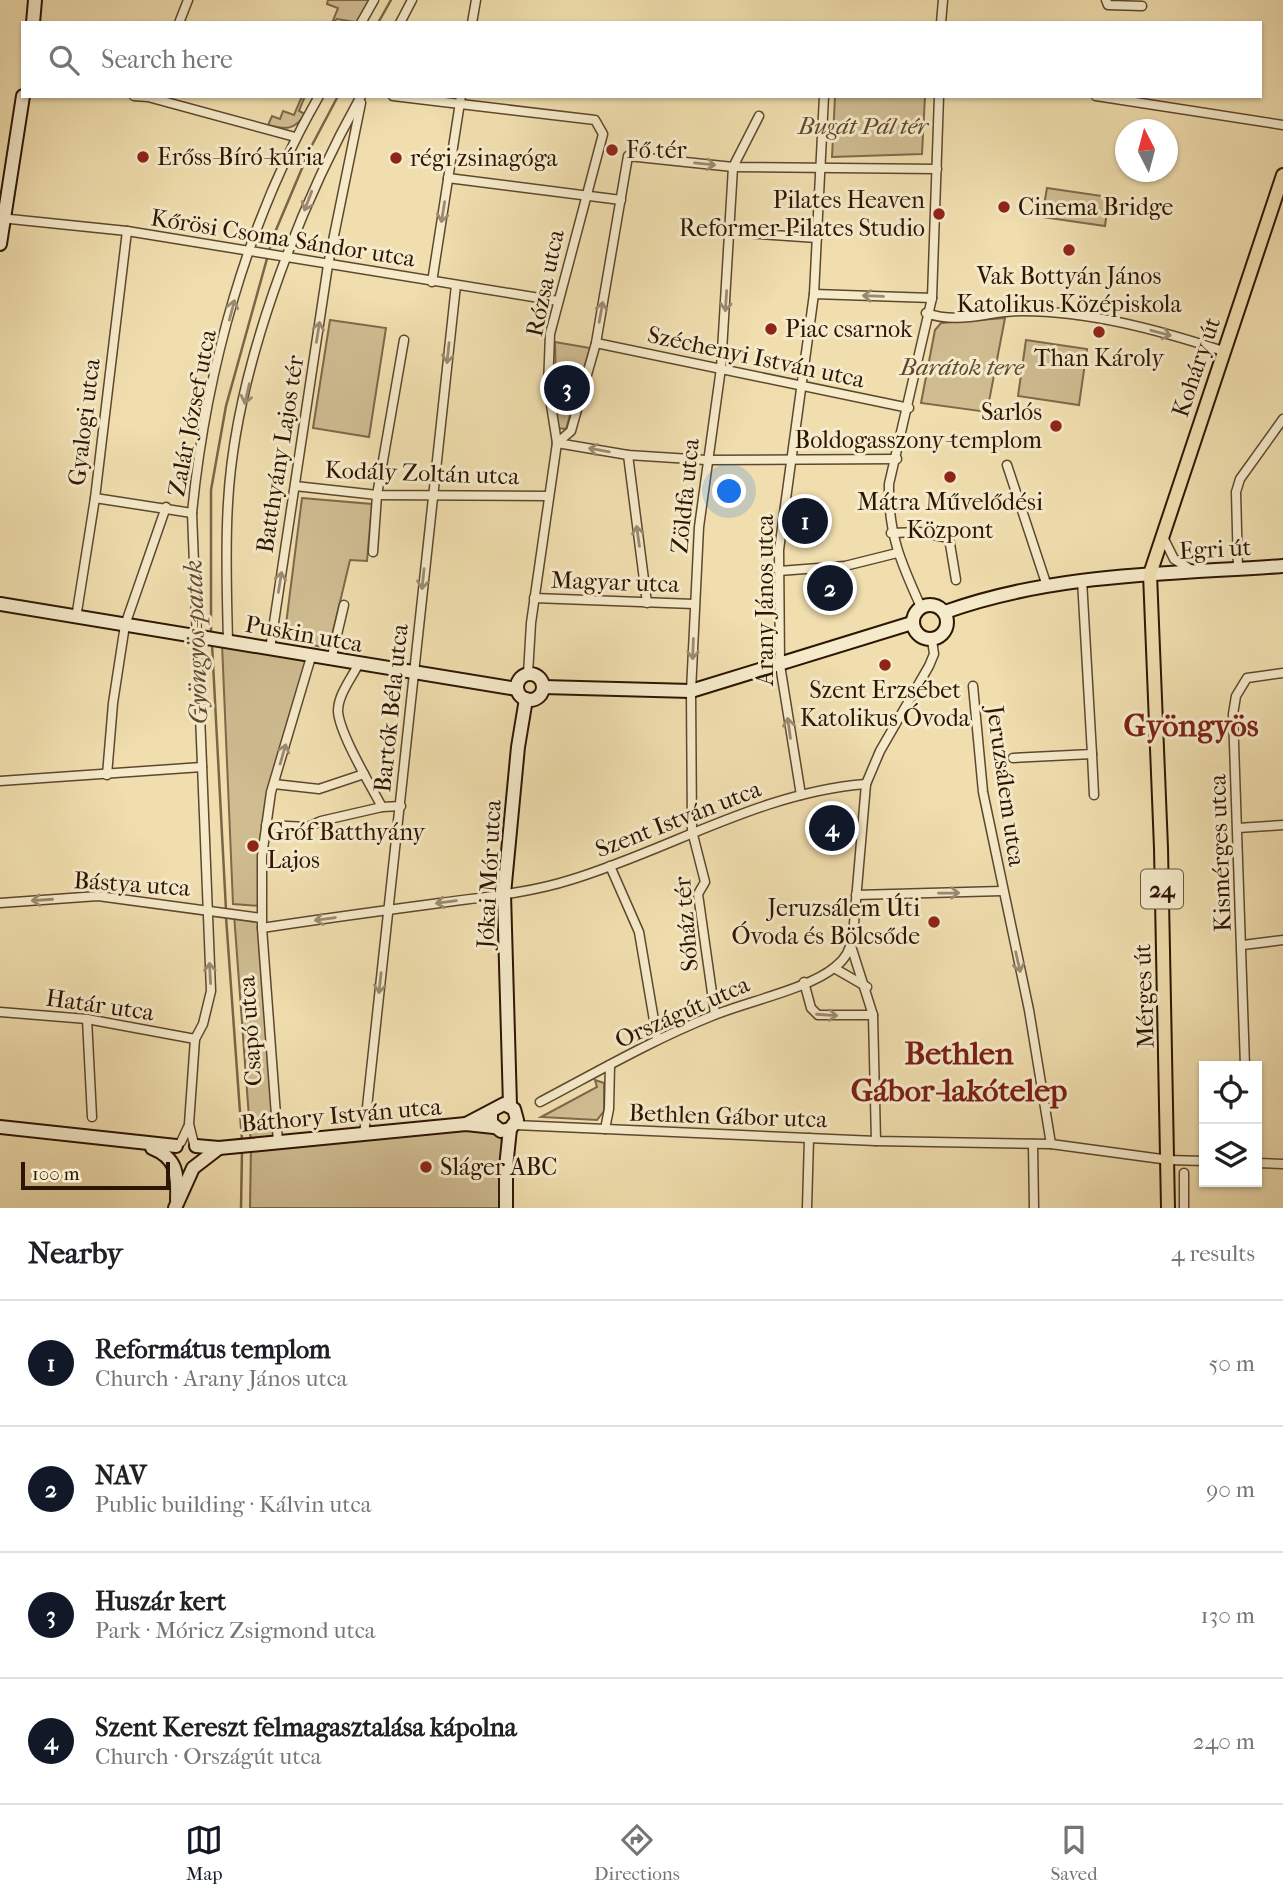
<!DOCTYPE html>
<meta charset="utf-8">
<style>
:root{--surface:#fff;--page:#f6f6f6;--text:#202124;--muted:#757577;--line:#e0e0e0;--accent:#111827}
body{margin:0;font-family:"IM FELL French Canon",serif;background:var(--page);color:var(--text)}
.controls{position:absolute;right:21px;bottom:21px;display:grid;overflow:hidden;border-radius:0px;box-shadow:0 2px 5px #0004}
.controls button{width:63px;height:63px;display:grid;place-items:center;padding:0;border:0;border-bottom:2px solid var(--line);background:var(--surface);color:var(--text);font:35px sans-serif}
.compass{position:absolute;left:1115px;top:119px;width:63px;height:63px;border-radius:50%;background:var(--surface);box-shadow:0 2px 5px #0004;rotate:354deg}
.scale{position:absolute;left:21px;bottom:18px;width:149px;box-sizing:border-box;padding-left:7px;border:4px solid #2d1504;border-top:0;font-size:19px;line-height:24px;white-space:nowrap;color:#2d1504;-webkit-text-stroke:5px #f5eaca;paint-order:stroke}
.you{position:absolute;left:730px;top:492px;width:24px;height:24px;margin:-18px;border:5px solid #fff;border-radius:50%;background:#1a73e8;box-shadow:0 0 0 10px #1a73e833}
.badge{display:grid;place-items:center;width:46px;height:46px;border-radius:50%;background:var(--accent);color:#fff;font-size:23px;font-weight:700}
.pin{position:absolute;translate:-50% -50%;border:4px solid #fff;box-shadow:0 2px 7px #0006}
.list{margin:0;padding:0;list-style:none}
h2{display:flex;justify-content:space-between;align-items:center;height:91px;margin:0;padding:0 28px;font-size:30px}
h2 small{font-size:23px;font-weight:400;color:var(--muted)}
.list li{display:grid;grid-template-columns:46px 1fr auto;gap:21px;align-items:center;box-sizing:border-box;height:126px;padding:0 28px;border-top:2px solid var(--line)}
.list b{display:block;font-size:26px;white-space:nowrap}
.list p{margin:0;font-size:23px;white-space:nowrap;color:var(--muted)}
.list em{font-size:23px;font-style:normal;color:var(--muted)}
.icon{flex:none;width:38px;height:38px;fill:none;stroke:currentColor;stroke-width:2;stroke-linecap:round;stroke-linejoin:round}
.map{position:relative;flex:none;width:1283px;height:1208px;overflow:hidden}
.search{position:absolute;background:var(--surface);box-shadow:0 2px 5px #0004;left:21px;right:21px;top:21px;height:77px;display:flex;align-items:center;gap:18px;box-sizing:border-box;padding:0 24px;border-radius:0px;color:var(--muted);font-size:26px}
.sheet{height:595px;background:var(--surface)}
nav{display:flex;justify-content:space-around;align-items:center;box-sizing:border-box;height:98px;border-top:2px solid var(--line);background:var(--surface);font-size:19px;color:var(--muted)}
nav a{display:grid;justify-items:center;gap:4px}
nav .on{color:var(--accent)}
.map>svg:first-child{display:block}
.green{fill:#cfbc91;stroke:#7e684a;stroke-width:2}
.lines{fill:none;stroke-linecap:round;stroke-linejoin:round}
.stream{stroke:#7a6547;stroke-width:2.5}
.street-casing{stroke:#5e472e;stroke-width:11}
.secondary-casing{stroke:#2d1504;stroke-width:16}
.primary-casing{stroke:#2d1504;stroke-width:16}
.street{stroke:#f5eaca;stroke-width:8}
.secondary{stroke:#f5eaca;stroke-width:12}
.primary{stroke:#f0deae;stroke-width:12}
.oneway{stroke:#9b8a71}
.poi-dot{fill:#8f2418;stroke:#f5eaca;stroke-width:2.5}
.labels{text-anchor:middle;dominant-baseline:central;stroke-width:6;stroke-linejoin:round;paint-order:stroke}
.shield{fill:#f5eaca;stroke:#69553f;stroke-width:2}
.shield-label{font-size:23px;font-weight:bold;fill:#2d1504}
.park-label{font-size:24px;font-style:italic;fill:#5e472e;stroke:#f5eaca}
.poi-label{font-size:24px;fill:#2d1504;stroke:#f5eaca;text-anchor:start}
.street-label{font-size:24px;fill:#2d1504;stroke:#f5eaca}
.water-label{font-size:26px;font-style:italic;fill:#614a31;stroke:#f5eaca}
.district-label{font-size:32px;font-weight:bold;fill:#7a1f14;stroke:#f5eaca}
</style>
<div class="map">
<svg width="1283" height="1208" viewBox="0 0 1283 1208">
<rect width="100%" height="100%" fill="#f0deae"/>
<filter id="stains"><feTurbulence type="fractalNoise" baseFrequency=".00286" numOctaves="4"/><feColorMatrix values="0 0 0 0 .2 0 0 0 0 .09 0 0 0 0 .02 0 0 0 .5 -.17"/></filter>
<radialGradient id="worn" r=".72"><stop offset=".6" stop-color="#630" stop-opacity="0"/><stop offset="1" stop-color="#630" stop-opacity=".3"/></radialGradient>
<g class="green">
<polygon points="328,0 374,0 361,23 337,19 332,23 338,8 327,4"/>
<path d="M302,96H305L299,111L305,114C295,130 286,130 268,125L272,116L280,119L283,111L294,115Z"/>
<polygon points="835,96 925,96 922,154 832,157"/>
<polygon points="1047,188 1109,197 1105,226 1042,217"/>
<polygon points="1005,318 987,412 921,403 935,330 941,323"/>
<polygon points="330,320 386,328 369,437 313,428"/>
<polygon points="1026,340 1087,349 1079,405 1018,396"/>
<polygon points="555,342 590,348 566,429 557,428"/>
<polygon points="302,498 372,504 367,561 350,560 329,648 284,640"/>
<polygon points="222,644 307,659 272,780 261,906 233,904"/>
<polygon points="234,914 261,923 279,1142 453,1126 501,1131 506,1208 250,1208 251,1145"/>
<polygon points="595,1080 604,1083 604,1111 597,1120 541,1117 597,1087"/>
</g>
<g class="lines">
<g class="stream">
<polyline points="378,23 391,0"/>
<polyline points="211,634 211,490 226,406 273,237 311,147 338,96"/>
<polyline points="212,644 226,910"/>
<polyline points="226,917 242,1140"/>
<polyline points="241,1208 242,1151"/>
</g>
<defs>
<g id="street">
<polyline points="1106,0 1108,5 1142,6"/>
<polyline points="179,23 188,0"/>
<polyline points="361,23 374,0"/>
<polyline points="400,23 412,0"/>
<polyline points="472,23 476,0"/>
<polyline points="941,23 943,0"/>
<polyline points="134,96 148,97 295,137"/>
<polyline points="393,96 595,120 603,134 550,334 548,386 557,443 531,623 528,674"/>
<polyline points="1096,96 1283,125"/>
<polyline points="448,178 621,200"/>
<polyline points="0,218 127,231 558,301"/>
<polyline points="730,232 817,238"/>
<polyline points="432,282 461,96"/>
<polyline points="814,294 932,298"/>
<path d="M926,313C960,325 988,311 1022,311C1089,311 1159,330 1223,351"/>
<polyline points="596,343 909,408"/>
<polyline points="557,443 571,431 596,343 628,156 733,167 937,169"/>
<polyline points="557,443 628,455 706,460 897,459"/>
<polyline points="628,455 647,603"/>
<polyline points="1007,465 1046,583"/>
<polyline points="295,486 377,495 548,496"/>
<polyline points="95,498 192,513"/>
<polyline points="891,533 919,532 949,538 956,580"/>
<polyline points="1163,537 1174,559 1193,571"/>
<polyline points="373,552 377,495 404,340"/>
<polyline points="1238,569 1236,492 1240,479 1283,419"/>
<polyline points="779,571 845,566 897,553"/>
<polyline points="534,598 694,604"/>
<path d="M921,607C901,563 888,534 889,484L932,298L939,96"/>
<polyline points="76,618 95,498 127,231"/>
<path d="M228,642C227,596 225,549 228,503C235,371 297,211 361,96"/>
<polyline points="270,649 328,265 361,103"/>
<polyline points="331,660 344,605"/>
<path d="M358,665C351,679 338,695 338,711C339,733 371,786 382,807L401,806"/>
<polyline points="973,686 983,792 1029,1010 1051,1144"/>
<polyline points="1092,754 1094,795"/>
<polyline points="1013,758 1092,754 1082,580"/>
<polyline points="107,775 113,703 125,625 166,507"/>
<polyline points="0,781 202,767"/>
<polyline points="274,784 319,789 364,774"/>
<polyline points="801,795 780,665 779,550 814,294 824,96"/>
<polyline points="266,825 308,827 321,821 382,807"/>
<polyline points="1238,828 1283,825"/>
<polyline points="610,866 639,932 657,1038"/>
<polyline points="856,895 1002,891"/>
<polyline points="0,903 98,896 261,918"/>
<path d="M262,928C321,919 380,911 440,903C483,897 529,893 570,880C669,850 761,792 866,784"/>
<polyline points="1243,945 1283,940"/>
<polyline points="851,946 873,1015 876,1141"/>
<polyline points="834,968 867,987"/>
<polyline points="804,982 811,1008 818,1015 873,1015"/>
<polyline points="0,1012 87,1019 195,1039"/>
<polyline points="715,1014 698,894 705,882 692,831 691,691 699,527 721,368 733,167 759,116"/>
<polyline points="87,1019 92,1117"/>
<polyline points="1245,1066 1233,714 1236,696 1247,678 1283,673"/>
<path d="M540,1102C597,1072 652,1040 712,1016C745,1002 809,989 835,967C846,959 851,948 853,935L866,784L880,751L929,666L934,654L932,640"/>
<polyline points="515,1125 876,1141 1051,1144 1169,1160 1204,1161"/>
<polyline points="605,1129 609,1109 610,1065"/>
<polyline points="364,1135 456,285"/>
<polyline points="181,1142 188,1127"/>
<polyline points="278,1142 262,928 262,856 271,792 311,657"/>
<path d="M194,1144L189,1124L195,1039L203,1024L211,991L192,513C206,370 247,221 319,96"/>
<polyline points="1033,1144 1034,1208"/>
<polyline points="1257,1163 1283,1164"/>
<polyline points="807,1208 809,1138"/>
<polyline points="1184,1208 1184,1173"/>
</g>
<g id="secondary">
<polyline points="33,23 35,0"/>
<polyline points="0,244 23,96"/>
<polyline points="0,604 517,689"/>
<circle cx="930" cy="622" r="17"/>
<path d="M945,612C1054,573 1168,574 1283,566"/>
<circle cx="530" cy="687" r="13"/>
<polyline points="543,687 691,691 912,623"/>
<polyline points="510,1105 504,894 518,747 526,699"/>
<polyline points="466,1124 504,1104 514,1109 517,1120 510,1129 501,1131 491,1123 491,1112"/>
<polyline points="0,1127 176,1146"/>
<polyline points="196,1146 219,1148 466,1124 494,1127"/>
<path d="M152,1148C177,1158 178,1174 177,1200"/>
<polyline points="175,1208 193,1168 219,1148"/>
<polyline points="506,1208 506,1167 510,1129"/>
</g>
<polyline id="primary" points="1168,1208 1161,848 1150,574 1283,175"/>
</defs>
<use href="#street" class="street-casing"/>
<use href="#secondary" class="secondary-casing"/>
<use href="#primary" class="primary-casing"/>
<use href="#street" class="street"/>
<use href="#secondary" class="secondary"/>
<use href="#primary" class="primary"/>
</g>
<defs><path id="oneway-shaft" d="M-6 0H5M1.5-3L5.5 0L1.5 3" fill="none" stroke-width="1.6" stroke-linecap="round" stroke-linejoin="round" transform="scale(1.75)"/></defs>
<g class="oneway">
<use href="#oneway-shaft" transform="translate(705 164) rotate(6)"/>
<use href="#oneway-shaft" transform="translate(308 201) rotate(111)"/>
<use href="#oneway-shaft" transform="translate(443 212) rotate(99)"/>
<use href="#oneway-shaft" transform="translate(873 296) rotate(-178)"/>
<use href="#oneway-shaft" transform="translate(726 301) rotate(94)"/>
<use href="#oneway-shaft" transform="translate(232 310) rotate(-75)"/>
<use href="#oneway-shaft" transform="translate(601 312) rotate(-80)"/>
<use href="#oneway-shaft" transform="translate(318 332) rotate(-81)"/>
<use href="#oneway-shaft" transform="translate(1161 333) rotate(15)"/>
<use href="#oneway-shaft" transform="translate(448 353) rotate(96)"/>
<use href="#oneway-shaft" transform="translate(247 394) rotate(103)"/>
<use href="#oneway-shaft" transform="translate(599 450) rotate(-170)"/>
<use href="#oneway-shaft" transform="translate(638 536) rotate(-98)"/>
<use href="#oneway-shaft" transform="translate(423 579) rotate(96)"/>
<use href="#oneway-shaft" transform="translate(280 582) rotate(-81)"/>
<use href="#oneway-shaft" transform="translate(693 649) rotate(92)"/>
<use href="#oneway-shaft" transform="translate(789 728) rotate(-98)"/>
<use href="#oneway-shaft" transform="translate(283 754) rotate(-74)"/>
<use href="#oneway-shaft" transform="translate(949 893) rotate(-1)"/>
<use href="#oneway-shaft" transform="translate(42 900) rotate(176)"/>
<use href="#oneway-shaft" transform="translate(446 902) rotate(172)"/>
<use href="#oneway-shaft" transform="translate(325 919) rotate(172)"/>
<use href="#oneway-shaft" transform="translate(1018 962) rotate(77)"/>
<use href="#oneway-shaft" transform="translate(210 973) rotate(-93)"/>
<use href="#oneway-shaft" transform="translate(380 983) rotate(96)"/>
<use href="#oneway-shaft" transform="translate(827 1015) rotate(4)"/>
</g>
<g class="poi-dot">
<circle cx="612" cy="150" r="7"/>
<circle cx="143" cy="157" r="7"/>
<circle cx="396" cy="158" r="7"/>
<circle cx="1004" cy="207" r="7"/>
<circle cx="939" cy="214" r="7"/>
<circle cx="1069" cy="250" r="7"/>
<circle cx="771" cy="329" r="7"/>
<circle cx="1099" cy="332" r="7"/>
<circle cx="1056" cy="426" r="7"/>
<circle cx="950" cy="477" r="7"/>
<circle cx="885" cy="665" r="7"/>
<circle cx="253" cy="846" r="7"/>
<circle cx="934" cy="922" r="7"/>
<circle cx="426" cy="1167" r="7"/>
</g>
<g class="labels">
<rect class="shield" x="1141" y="869.5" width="42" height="39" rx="5"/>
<g class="shield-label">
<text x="1162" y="889">24</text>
</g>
<g class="park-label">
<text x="863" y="126">Bugát Pál tér</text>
<text x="962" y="367">Barátok tere</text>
</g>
<g class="poi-label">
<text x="626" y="150">Fő tér</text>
<text x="157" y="157">Erőss-Bíró-kúria</text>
<text x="410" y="158">régi zsinagóga</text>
<text x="925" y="200" text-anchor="end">Pilates Heaven<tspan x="925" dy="28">Reformer Pilates Studio</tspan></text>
<text x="1018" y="207">Cinema Bridge</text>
<text x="1069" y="276" text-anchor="middle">Vak Bottyán János<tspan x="1069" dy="28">Katolikus Középiskola</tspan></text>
<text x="785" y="329">Piac csarnok</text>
<text x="1099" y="358" text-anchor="middle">Than Károly</text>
<text x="1042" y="412" text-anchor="end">Sarlós<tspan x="1042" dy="28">Boldogasszony-templom</tspan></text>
<text x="950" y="502" text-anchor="middle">Mátra Művelődési<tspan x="950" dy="28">Központ</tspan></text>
<text x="885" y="690" text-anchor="middle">Szent Erzsébet<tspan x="885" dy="28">Katolikus Óvoda</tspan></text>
<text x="267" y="832">Gróf Batthyány<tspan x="267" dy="28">Lajos</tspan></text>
<text x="920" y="908" text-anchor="end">Jeruzsálem Úti<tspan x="920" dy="28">Óvoda és Bölcsőde</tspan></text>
<text x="440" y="1167">Sláger ABC</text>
</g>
<g class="street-label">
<text transform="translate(283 238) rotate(9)">Kőrösi Csoma Sándor utca</text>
<text transform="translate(545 283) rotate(-78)">Rózsa utca</text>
<text transform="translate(756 357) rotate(12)">Széchenyi István utca</text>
<text transform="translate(1196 367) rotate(-71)">Koháry út</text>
<text transform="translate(192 413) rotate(-79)">Zalár József utca</text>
<text transform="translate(84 422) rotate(-83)">Gyalogi utca</text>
<text transform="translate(280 454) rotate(-81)">Batthyány Lajos tér</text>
<text transform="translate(422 473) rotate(2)">Kodály Zoltán utca</text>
<text transform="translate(685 496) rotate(-84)">Zöldfa utca</text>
<text transform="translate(1215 549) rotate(-3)">Egri út</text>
<text transform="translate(615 582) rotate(2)">Magyar utca</text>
<text transform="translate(765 600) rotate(-90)">Arany János utca</text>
<text transform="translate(304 634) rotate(10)">Puskin utca</text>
<text transform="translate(391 708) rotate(-84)">Bartók Béla utca</text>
<text transform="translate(1006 786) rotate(82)">Jeruzsálem utca</text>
<text transform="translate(678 819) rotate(-21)">Szent István utca</text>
<text transform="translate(1220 853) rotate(-92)">Kismérges utca</text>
<text transform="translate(489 874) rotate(-87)">Jókai Mór utca</text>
<text transform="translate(132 884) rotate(4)">Bástya utca</text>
<text transform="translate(686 924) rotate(-95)">Sóház tér</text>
<text transform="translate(1144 996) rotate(-92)">Mérges út</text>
<text transform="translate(100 1005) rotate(8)">Határ utca</text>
<text transform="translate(682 1012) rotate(-24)">Országút utca</text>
<text transform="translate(250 1031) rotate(-94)">Csapó utca</text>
<text transform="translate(341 1115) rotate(-5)">Báthory István utca</text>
<text transform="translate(728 1116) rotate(2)">Bethlen Gábor utca</text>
</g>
<g class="water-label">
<text transform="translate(196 642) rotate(-92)">Gyöngyös-patak</text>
</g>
<g class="district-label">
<text x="1191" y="725">Gyöngyös</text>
<text x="959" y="1053">Bethlen<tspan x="959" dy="37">Gábor-lakótelep</tspan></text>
</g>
</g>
<rect width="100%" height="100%" filter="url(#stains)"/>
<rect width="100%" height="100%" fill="url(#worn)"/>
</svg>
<div class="controls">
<button><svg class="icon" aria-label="locate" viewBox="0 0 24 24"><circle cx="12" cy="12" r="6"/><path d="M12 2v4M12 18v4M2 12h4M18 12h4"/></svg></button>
<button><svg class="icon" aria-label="layers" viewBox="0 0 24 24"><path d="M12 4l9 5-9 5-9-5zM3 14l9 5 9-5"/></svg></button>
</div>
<svg class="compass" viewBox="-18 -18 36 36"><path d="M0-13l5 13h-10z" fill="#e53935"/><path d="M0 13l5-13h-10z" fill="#757577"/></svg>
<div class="scale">100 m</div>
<div class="you"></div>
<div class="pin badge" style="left:805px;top:521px">1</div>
<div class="pin badge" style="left:830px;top:588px">2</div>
<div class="pin badge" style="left:567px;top:388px">3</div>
<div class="pin badge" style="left:832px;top:828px">4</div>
<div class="search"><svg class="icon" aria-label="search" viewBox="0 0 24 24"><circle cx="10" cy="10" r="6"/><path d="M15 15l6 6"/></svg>Search here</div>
</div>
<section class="sheet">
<h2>Nearby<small>4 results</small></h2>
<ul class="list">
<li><span class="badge">1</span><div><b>Református templom</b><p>Church · Arany János utca</p></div><em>50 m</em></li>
<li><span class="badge">2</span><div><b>NAV</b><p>Public building · Kálvin utca</p></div><em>90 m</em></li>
<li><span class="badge">3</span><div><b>Huszár kert</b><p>Park · Móricz Zsigmond utca</p></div><em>130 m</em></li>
<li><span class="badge">4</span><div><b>Szent Kereszt felmagasztalása kápolna</b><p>Church · Országút utca</p></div><em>240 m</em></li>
</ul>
</section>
<nav>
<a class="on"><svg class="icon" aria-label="map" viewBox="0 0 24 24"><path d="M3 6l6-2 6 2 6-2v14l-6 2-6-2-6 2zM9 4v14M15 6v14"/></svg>Map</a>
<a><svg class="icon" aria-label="directions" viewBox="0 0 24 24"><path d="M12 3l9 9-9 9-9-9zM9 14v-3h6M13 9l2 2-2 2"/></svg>Directions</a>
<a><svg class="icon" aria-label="saved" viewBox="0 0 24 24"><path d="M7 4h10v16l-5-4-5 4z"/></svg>Saved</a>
</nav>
